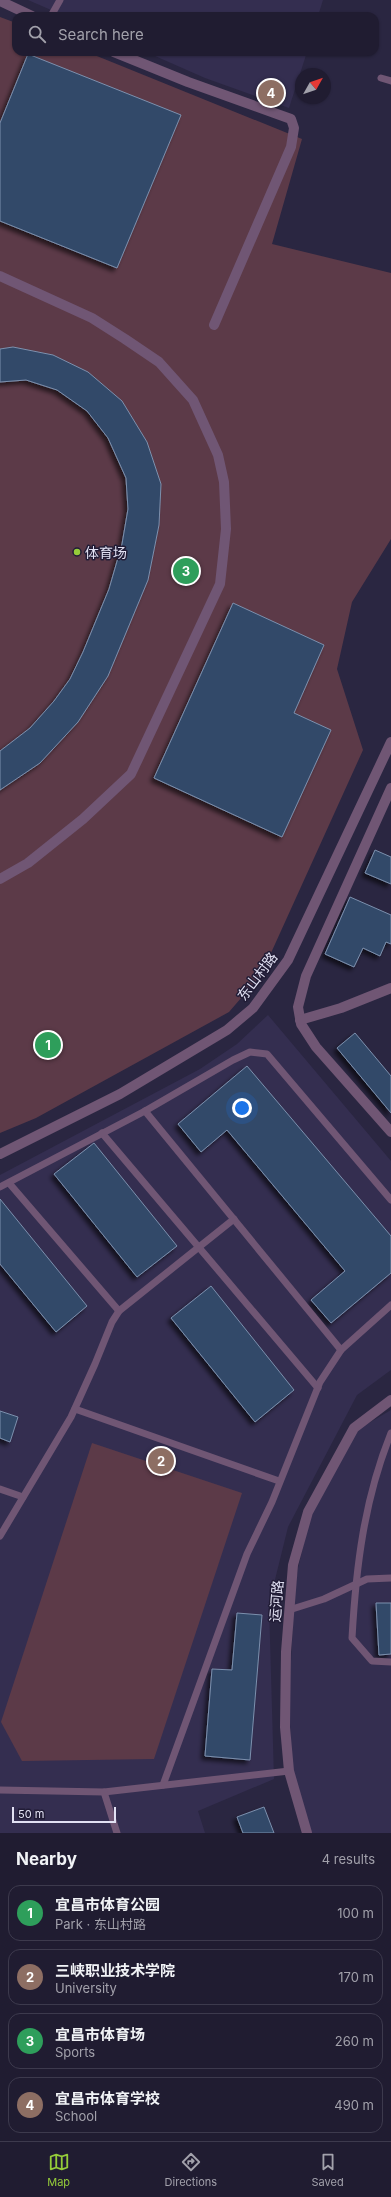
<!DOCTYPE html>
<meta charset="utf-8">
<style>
:root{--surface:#201c31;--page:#282539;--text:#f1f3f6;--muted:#a2a1ab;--line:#3d3a4d;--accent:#95cc3a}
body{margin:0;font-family:Inter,"Noto Sans SC",sans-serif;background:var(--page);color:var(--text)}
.compass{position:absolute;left:295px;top:68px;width:36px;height:36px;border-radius:50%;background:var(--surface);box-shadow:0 1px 3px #0004;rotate:50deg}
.scale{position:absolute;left:12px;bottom:10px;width:104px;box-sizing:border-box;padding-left:4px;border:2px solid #e2e1f3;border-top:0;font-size:11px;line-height:14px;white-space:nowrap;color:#e2e1f3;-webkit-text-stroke:3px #211c36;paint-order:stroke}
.you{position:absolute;left:242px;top:1108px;width:14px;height:14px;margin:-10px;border:3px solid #fff;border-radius:50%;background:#1a73e8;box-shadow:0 0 0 6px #1a73e833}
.badge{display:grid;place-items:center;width:26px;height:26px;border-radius:50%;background:var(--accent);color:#fff;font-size:13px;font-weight:700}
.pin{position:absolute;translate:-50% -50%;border:2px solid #fff;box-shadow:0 1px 4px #0006}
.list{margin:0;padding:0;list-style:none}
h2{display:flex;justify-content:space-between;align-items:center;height:52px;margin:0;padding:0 16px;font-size:17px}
h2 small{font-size:13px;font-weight:400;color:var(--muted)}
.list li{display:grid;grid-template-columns:26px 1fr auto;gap:12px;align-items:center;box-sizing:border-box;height:56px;margin:0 8px 8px;padding:0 8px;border:1px solid var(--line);border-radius:12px}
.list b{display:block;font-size:15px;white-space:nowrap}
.list p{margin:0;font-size:13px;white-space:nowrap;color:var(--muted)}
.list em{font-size:13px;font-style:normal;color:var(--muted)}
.icon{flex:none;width:22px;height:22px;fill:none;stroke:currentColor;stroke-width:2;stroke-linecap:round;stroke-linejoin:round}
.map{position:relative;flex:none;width:391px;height:1833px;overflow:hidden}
.search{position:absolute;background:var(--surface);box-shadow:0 1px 3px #0004;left:12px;right:12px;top:12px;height:44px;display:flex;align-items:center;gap:10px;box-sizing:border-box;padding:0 14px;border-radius:12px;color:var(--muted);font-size:15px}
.sheet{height:308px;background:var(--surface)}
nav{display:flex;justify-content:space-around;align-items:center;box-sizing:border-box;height:56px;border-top:1px solid var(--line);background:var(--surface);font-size:11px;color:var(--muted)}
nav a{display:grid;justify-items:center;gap:2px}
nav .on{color:var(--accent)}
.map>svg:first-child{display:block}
.built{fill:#342e50}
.green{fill:#5c3a48}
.building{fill:#314869;stroke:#7c90ad;filter:url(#shadow)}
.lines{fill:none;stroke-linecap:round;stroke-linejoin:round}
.service{stroke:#705674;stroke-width:7}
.minor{stroke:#705674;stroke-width:10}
.tertiary{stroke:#705674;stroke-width:10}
.poi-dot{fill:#95cc3a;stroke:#211c36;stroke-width:1.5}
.labels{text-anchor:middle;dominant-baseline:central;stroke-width:3;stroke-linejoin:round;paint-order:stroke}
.poi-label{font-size:14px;fill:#e2e1f3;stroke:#211c36;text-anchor:start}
.street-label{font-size:14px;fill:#e2e1f3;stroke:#211c36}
</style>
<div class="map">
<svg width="391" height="1833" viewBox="0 0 391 1833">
<defs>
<filter id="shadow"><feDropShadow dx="-3.5" dy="3.5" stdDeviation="2" flood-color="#0009"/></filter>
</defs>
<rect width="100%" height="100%" fill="#2a2641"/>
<g class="built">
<polygon points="28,0 323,0 318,16 65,16"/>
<polygon points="146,52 307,52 289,108 205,78"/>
<polygon points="268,1015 391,1161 391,1370 357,1395 288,1527 269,1604 274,1779 198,1811 205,1833 0,1833 0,1175 200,1069 237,1044"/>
<polygon points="391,1410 391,1833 311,1833 292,1769 289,1702 294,1600 298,1568 311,1514 357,1430"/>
</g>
<g class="green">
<polygon points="0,17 16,23 16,52 87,52 302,139 272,244 391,273 391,539 352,602 337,669 363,750 261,975 229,1012 36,1118 0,1133"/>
<polygon points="92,1443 242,1493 154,1759 22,1761 1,1722"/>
</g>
<g class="building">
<polygon points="28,54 181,115 117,268 0,221 0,123"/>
<polygon points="13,347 53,355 88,372 122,401 147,442 161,484 159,525 148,580 108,676 78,722 40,763 0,790 0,751 30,728 54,701 70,679 83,652 109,589 122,544 128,509 126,478 108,438 87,411 57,390 26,380 0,382 0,349"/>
<polygon points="233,603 324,645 294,713 331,730 282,837 154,778"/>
<polygon points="375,850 391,857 391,884 365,873"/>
<polygon points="350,897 391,915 391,944 386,942 380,956 363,948 354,967 325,954"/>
<polygon points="355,1033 391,1076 391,1113 337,1048"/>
<polygon points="247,1066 391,1236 391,1273 331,1323 311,1300 345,1271 227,1130 201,1152 178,1124"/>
<polygon points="94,1143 177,1246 137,1277 54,1174"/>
<polygon points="0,1199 87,1306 56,1332 0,1264"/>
<polygon points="211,1286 294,1390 255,1422 171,1318"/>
<polygon points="0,1411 18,1417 10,1442 0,1438"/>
<polygon points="376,1603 391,1603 391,1654 379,1655"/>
<polygon points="237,1613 262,1615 250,1760 205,1756 212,1669 232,1670"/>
<polygon points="264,1807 274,1833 243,1833 237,1817"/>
</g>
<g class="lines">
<g class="service">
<polyline points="51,16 60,0"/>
<polyline points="381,78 391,81"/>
<polyline points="145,1111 341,1350"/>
<polyline points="102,1133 318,1388"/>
<polyline points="9,1183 119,1311"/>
<polyline points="0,1187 145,1111 233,1060 250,1052 267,1054 391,1200"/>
<polyline points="75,1409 279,1481"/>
<path d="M391,1433C364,1500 356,1567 352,1638L372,1661L391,1662"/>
<polyline points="0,1489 23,1497"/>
<polyline points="0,1536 71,1417 95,1364 112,1322 119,1311 234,1219"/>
<polyline points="289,1610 324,1599 367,1579 391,1578"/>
<polyline points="163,1785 247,1554 272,1502 320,1382 341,1350 391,1305"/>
<polyline points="0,1790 104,1792 289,1771"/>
<polyline points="104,1792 117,1833"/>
</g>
<g class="minor">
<polyline points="0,1 32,16"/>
<polyline points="114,52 188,82 291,119 294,128 291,147 214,325"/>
<polyline points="0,276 92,318 125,339 159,362 193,400 218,455 224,482 226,529 220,584 131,774 83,819 28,863 0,879"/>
<polyline points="391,788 306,976 298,1007 301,1024 316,1047 391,1132"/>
<polyline points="300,1020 341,1008 391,988"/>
</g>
<g class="tertiary">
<polyline points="0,1154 120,1094 227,1030 253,1008 288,960 391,742"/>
<polyline points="307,1833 289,1771 285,1727 286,1652 293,1565 308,1512 354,1428 391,1400"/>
</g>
</g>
<circle class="poi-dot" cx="77" cy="552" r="4"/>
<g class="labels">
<g class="poi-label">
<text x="85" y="552">体育场</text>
</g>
<g class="street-label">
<text transform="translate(257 976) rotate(-53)">东山村路</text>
<text transform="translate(276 1601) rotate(-85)">运河路</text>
</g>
</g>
</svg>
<svg class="compass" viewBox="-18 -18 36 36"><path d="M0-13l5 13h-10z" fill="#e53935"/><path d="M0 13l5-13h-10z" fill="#a2a1ab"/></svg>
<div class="scale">50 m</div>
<div class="you"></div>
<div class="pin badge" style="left:48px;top:1045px;background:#2e9e5b">1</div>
<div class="pin badge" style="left:161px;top:1461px;background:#8d6e63">2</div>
<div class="pin badge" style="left:186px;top:571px;background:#2e9e5b">3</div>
<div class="pin badge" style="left:271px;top:93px;background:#8d6e63">4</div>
<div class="search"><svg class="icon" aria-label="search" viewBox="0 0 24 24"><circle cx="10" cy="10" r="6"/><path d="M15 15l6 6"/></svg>Search here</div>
</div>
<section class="sheet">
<h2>Nearby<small>4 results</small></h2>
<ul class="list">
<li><span class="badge" style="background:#2e9e5b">1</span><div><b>宜昌市体育公园</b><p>Park · 东山村路</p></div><em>100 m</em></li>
<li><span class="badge" style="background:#8d6e63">2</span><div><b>三峡职业技术学院</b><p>University</p></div><em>170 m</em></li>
<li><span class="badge" style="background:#2e9e5b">3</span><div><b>宜昌市体育场</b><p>Sports</p></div><em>260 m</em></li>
<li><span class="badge" style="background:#8d6e63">4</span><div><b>宜昌市体育学校</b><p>School</p></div><em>490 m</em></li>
</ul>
</section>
<nav>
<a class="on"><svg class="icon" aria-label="map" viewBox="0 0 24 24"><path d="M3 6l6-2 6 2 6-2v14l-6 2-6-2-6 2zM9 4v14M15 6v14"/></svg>Map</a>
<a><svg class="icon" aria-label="directions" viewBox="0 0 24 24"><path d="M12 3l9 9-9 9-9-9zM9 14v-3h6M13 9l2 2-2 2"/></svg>Directions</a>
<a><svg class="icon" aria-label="saved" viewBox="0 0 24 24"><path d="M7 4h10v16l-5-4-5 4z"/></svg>Saved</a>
</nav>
